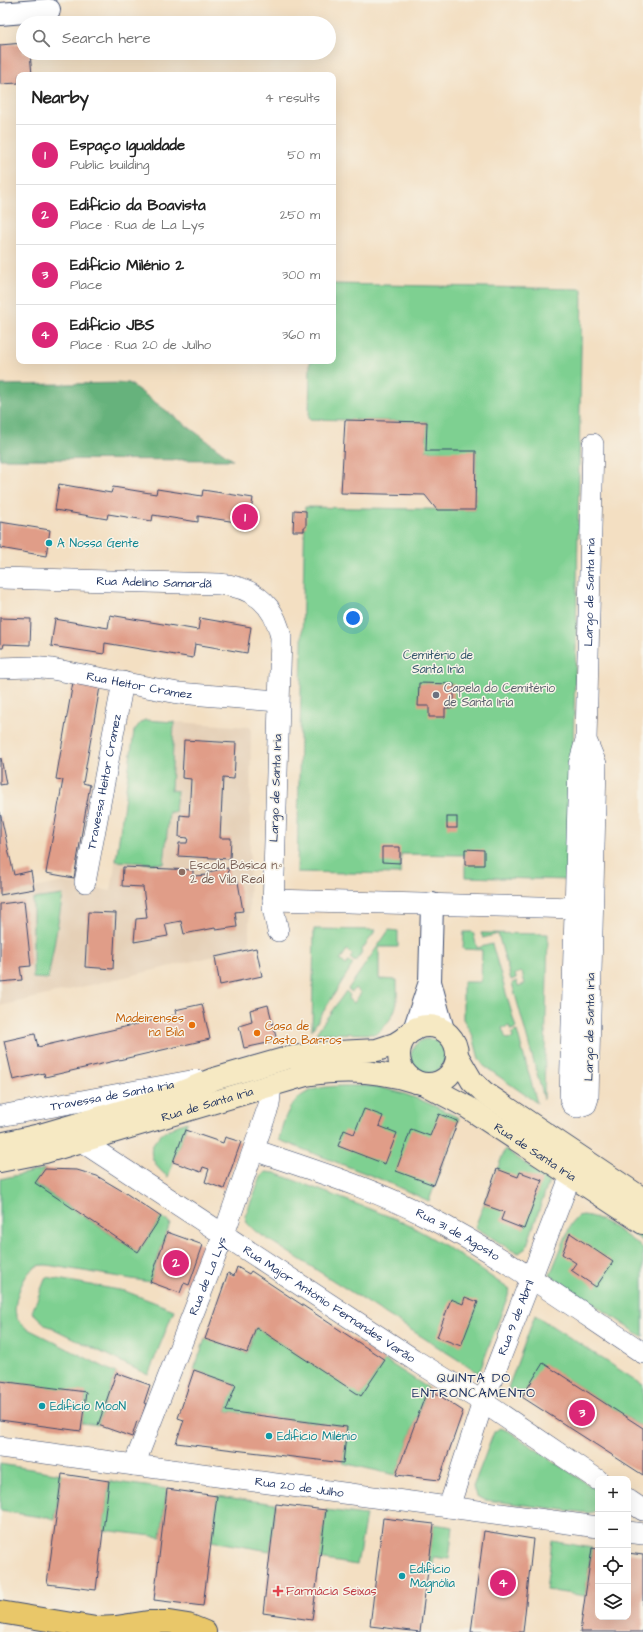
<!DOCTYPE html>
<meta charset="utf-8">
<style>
:root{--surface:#fff;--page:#f6f6f6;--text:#222;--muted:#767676;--line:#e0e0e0;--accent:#db2777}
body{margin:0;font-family:"Architects Daughter",sans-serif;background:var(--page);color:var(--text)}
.controls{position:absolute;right:12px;bottom:12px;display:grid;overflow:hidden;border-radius:8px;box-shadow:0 4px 16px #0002}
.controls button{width:36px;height:36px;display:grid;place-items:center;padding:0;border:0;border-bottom:1px solid var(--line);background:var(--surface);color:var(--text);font:20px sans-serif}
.you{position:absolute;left:353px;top:618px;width:14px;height:14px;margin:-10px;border:3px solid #fff;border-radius:50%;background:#1a73e8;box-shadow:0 0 0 6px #1a73e833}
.badge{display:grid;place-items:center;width:26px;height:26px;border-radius:50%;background:var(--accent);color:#fff;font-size:13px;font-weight:700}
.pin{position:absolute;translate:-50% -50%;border:2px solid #fff;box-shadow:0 1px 4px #0006}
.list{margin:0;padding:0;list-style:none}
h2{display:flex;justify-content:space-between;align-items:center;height:52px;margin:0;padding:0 16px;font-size:17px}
h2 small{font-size:13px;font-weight:400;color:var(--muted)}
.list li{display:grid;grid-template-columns:26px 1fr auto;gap:12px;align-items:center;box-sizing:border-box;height:60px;padding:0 16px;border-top:1px solid var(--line)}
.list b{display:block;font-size:15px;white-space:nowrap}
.list p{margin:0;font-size:13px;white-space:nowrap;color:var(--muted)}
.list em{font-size:13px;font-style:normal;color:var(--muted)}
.icon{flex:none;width:22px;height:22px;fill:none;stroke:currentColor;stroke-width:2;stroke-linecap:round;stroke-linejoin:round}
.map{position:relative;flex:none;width:643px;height:1632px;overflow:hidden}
.search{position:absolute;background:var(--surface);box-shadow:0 4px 16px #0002;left:16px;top:16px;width:320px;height:44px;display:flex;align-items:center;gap:10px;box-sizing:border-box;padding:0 14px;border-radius:22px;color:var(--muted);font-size:15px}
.panel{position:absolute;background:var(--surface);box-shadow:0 4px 16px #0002;left:16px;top:72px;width:320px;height:292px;border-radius:8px}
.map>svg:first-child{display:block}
.built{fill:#e5d0b7}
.green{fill:#7ed091;stroke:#4c8078}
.forest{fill:#66b27b;stroke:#40706c}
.building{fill:#e09d88}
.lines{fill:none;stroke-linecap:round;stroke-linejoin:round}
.minor-casing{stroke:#3b496d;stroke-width:22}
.tertiary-casing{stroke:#3b496d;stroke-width:24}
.secondary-casing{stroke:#3b496d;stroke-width:24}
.primary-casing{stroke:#3b496d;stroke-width:24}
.minor{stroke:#fff;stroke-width:21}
.tertiary{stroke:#fff;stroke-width:22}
.secondary{stroke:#f6e9c3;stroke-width:22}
.primary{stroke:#e9c769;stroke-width:22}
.culture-dot{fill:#0f9aa8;stroke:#f7f3e8;stroke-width:1.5}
.worship-dot{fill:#6b7280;stroke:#f7f3e8;stroke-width:1.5}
.education-dot{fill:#8d6e63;stroke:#f7f3e8;stroke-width:1.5}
.food-dot{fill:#e8710a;stroke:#f7f3e8;stroke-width:1.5}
.health-dot{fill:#e0444e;stroke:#f7f3e8;stroke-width:1.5}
.labels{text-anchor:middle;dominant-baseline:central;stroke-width:3;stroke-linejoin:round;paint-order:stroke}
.culture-label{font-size:12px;fill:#0d838f;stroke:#f7f3e8;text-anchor:start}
.street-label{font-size:12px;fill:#1b2f5e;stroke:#f7f3e8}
.park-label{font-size:12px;fill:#34576b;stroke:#f7f3e8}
.worship-label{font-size:12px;fill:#5b616d;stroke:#f7f3e8;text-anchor:start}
.education-label{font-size:12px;fill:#785e54;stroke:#f7f3e8;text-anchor:start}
.food-label{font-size:12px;fill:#c56008;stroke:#f7f3e8;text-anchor:end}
.health-label{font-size:12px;fill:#be3a42;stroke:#f7f3e8;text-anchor:start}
.neighbourhood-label{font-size:13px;letter-spacing:1px;fill:#1b2f5e;stroke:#f7f3e8}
</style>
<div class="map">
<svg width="643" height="1632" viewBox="0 0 643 1632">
<rect width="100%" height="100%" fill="#f7f3e8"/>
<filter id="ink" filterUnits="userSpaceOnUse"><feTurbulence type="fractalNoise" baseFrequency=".025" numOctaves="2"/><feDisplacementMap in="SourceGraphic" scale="8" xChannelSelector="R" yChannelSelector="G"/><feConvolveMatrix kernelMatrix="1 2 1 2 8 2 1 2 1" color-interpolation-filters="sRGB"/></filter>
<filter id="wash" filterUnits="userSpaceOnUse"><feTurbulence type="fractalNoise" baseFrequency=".012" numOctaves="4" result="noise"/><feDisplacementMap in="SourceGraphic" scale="16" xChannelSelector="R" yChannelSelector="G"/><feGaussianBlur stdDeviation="0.9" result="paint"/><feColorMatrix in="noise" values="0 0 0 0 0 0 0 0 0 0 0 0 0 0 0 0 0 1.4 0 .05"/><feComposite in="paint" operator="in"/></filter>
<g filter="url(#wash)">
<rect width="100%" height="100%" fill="#f3dfc2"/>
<polygon class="built" points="145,720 251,727 249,948 0,1006 0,895 64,882 111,891 134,731 141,721"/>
<g class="green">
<polygon points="333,284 582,289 576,646 569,880 465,877 465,855 401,854 400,874 297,872 305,507 475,510 476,452 426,451 427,422 309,419 310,361 333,361"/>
<polygon points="145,720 174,722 171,790 177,791 175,812 169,812 164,864 116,861 134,731 141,722"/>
<polygon points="63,895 48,979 33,978 33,899"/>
<polygon points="314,929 376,930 361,951 362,952 355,962 350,958 353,955 347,950 340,960 346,965 348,961 353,964 312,1030"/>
<path d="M389,930L398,931V947H379V979L397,980C397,998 399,1007 388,1022C384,1027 381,1031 376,1034L316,1033L346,991L350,995L348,999L354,1003L361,993L355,988L352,992L348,989Z"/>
<polygon points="464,932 473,932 477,948 492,944 516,1028 511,1030 509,1026 502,1028 506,1039 513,1038 512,1033 517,1031 537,1103 484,1066 479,1059 473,1036 463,1019 463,982 481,982 482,950 463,949"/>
<polygon points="481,933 548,934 544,1099 512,983 517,981 518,986 525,984 522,972 515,974 516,978 511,980 498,934 483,938"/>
<circle cx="428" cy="1056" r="17"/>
<path d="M371,1086C403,1091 430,1103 459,1118L429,1201L380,1179L279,1140C290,1081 321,1086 371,1086Z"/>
<path d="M187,1122L185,1130L168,1177C163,1173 158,1169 155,1163C141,1141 170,1127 187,1122Z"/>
<polygon points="505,1149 549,1181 526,1248 519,1253 511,1250 475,1227"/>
<path d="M45,1169L35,1184L138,1252L161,1217L170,1223L150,1282L47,1265C43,1265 39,1265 35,1267C24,1273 12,1303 16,1315C18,1321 22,1325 28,1329L116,1373L98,1425L82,1423L86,1393L0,1381V1179Z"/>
<path d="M266,1172L275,1173L396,1219C437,1238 473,1264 510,1290L479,1373L255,1231L247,1223L245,1216L262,1175Z"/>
<polygon points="594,1203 643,1236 643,1241 592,1207"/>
<path d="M583,1215C602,1216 627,1237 643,1248V1337L550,1275L571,1224L578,1216Z"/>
<polygon points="46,1277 125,1291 174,1310 148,1375 46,1325 32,1312"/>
<polygon points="535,1315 643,1385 643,1428 544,1364 522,1397 508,1388"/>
<polygon points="256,1327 361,1395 385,1360 428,1388 396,1475 343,1463 346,1427 226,1411 236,1385 194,1370 205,1339 247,1353"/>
<polygon points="501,1428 510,1432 598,1491 598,1509 593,1512 588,1513 485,1500 476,1496 473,1487 494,1432"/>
<polygon points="0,1464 62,1474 55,1519 0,1511"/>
<polygon points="109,1481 167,1489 161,1537 103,1530"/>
<polygon points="217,1496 276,1504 270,1551 211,1541"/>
<polygon points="326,1510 366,1515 357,1565 319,1559"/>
<polygon points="434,1524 453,1527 449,1559 434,1557 432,1574 427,1573"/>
<polygon points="552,1541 592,1548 585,1596 546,1590"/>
</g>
<polygon class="forest" points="129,383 233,460 0,459 0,385"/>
<g id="blocks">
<g class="building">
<polygon points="23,43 23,53 30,53 32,75 19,75 19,83 0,84 0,45"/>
<polygon points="345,420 427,422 426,451 476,451 475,510 437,510 425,495 341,493"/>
<polygon points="59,484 111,493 113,487 156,494 157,489 202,496 203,490 253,498 249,524 198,516 198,522 153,515 152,521 108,514 107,519 55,510"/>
<polygon points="294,510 306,511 306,527 304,527 304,531 293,531"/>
<polygon points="0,522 50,530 46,556 0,548"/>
<polygon points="110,615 198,630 200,618 251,627 247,653 195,644 193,658 105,643 104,654 51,646 55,619 108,628"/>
<polygon points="0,618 31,619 30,645 4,644 3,648 0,648"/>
<polygon points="73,682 100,687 83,783 90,785 74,878 46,873 63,780 56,779"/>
<polygon points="419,683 454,684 454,708 445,708 445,717 429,717 429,706 418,706"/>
<polygon points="184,740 236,743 234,779 223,778 220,838 231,838 230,859 178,856 179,843 187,843 188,838 179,837 180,815 189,816 191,779 182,778"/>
<polygon points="1,758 6,784 0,785 0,759"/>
<polygon points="0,812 14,875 31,871 34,889 0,895"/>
<rect x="447" y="817" width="10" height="11"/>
<polygon points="382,847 400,847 400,863 382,862"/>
<polygon points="465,849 484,850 484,865 465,865"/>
<polygon points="123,867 193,870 193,876 208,875 208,872 228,868 230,883 238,882 243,911 235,912 237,927 216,930 215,928 184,934 181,921 165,924 168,936 134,942 136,919 147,918 143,887 122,886"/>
<polygon points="24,901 31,966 20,967 22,980 0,982 0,904"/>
<polygon points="88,912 116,913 113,969 85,967"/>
<polygon points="256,948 262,976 220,985 215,957"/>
<polygon points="202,1004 210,1039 45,1077 44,1073 13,1080 4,1041 35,1034 38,1047 176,1015 175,1010"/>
<polygon points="268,1005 277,1041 244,1048 239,1026 252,1022 250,1010"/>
<polygon points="364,1109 383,1116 379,1126 397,1133 385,1164 338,1146 344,1130 354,1134"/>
<polygon points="439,1114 458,1121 434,1185 396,1171 411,1129 430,1136"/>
<polygon points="185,1130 223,1143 225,1137 241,1142 224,1189 205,1182 209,1169 203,1167 201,1172 173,1162"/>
<polygon points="45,1169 77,1170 97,1176 124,1192 161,1217 138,1252 35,1183"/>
<polygon points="497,1169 518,1177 520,1172 542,1180 524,1229 501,1220 504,1212 484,1205"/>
<polygon points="167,1232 203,1245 189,1285 184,1283 180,1293 150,1282"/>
<polygon points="570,1233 613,1262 596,1287 571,1270 576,1263 562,1254"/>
<polygon points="237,1267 249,1274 251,1271 385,1360 361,1396 256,1327 247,1353 205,1339 228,1273 234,1276"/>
<polygon points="465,1297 478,1302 461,1346 437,1337 451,1299 463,1304"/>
<polygon points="543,1363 643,1428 643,1475 522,1397"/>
<polygon points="194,1370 236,1385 226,1411 347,1427 343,1463 176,1443 184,1420 178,1418"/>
<polygon points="116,1373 150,1385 144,1403 146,1404 140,1422 137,1421 132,1437 98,1425"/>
<polygon points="0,1381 86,1392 81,1431 0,1420"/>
<polygon points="428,1388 463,1411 439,1480 396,1475"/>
<polygon points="62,1474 109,1481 96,1590 47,1584"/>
<polygon points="167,1489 217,1496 203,1606 154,1600"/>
<polygon points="276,1504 326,1510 312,1620 263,1613"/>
<polygon points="383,1518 434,1524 420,1632 370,1626"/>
<polygon points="484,1531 533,1539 523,1632 471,1632"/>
<polygon points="592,1548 598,1549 598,1617 628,1617 628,1553 643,1555 643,1632 580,1632"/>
</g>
</g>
</g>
<g filter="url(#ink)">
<use href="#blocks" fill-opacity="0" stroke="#3b496d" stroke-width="1"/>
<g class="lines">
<defs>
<g id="minor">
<path id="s1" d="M0,578L219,584C253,587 274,603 281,637L273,908L278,931"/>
<path id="s2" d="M0,668L31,667L52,669L178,693L278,701"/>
<path id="s3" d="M586,740L596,764L588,1098L586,1104L577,1107L572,1104L570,1098L579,764L586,740L593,444"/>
<path id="s4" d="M85,882L123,682"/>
<polyline points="273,900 575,908"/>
<path id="s5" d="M0,1116L196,1080"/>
<path id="s6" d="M81,1141L413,1359L483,1402L598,1480"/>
<path id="s7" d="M254,1150C312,1170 372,1188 426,1216C502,1255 572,1306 643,1353"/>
<path id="s8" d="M0,1447L598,1527"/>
<path id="s9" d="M134,1465L224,1234L269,1105L271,1085"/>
<polyline points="628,1500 643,1510"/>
<path id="s10" d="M449,1507L483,1402L571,1175"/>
<polyline points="628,1532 643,1534"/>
</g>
<g id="tertiary">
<polyline points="0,14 49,10"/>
<polyline points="432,904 430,982 443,1030"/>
<polyline points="414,1030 430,982"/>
</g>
<g id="secondary">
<circle cx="428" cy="1055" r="29"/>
<polyline points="458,1057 472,1081 485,1093 643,1199"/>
<path id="s11" d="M426,1085L467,1107L643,1223"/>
<polyline points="0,1144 40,1135 167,1098 214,1079 287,1058 318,1053 377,1050 395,1044 403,1039"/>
<path id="s12" d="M0,1161L45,1152L306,1075C344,1069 379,1070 416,1082"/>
</g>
<polyline id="primary" points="0,1612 96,1628 116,1627 148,1622 169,1622 188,1625 205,1632"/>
</defs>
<use href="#minor" class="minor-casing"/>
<use href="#tertiary" class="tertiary-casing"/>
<use href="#secondary" class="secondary-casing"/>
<use href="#primary" class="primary-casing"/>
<use href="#minor" class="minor"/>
<use href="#tertiary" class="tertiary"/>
<use href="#secondary" class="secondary"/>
<use href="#primary" class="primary"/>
</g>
</g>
<g class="culture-dot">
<circle cx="49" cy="543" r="4"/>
<circle cx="42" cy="1406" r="4"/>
<circle cx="269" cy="1436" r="4"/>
<circle cx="402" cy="1576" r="4"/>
</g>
<circle class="worship-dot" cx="436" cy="695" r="4"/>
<circle class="education-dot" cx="182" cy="872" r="4"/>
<g class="food-dot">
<circle cx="192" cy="1025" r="4"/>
<circle cx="257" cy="1033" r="4"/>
</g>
<path class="health-dot" d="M276 1585h4v4h4v4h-4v4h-4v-4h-4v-4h4z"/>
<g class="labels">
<g class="culture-label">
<text x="57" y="543">A Nossa Gente</text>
<text x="50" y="1406">Edifício MooN</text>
<text x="277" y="1436">Edifício Milénio</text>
<text x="410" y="1569">Edifício<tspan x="410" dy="14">Magnólia</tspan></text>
</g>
<g class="street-label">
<text stroke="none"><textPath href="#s1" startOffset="154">Rua Adelino Samardã</textPath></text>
<text stroke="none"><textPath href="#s3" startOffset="895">Largo de Santa Iria</textPath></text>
<text stroke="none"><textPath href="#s2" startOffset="141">Rua Heitor Cramez</textPath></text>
<text stroke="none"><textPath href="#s4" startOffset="102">Travessa Heitor Cramez</textPath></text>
<text transform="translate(276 788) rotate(-88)">Largo de Santa Iria</text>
<text transform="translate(590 1027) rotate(-89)">Largo de Santa Iria</text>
<text stroke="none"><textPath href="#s5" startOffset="114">Travessa de Santa Iria</textPath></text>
<text stroke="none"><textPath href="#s12" startOffset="215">Rua de Santa Iria</textPath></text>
<text stroke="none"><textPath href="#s11" startOffset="128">Rua de Santa Iria</textPath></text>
<text stroke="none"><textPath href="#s7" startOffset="221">Rua 31 de Agosto</textPath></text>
<text stroke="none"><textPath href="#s9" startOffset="203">Rua de La Lys</textPath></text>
<text stroke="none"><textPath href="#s6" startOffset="297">Rua Major António Fernandes Varão</textPath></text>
<text stroke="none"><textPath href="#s10" startOffset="201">Rua 9 de Abril</textPath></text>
<text stroke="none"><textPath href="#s8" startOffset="302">Rua 20 de Julho</textPath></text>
</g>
<g class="park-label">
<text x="438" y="655">Cemitério de<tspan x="438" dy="14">Santa Iria</tspan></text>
</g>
<g class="worship-label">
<text x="444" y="688">Capela do Cemitério<tspan x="444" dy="14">de Santa Iria</tspan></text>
</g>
<g class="education-label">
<text x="190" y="865">Escola Básica n.º<tspan x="190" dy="14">2 de Vila Real</tspan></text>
</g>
<g class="food-label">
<text x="184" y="1018">Madeirenses<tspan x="184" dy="14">na Bila</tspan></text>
<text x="265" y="1026" text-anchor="start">Casa de<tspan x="265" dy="14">Pasto Barros</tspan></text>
</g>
<g class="health-label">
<text x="286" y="1591">Farmácia Seixas</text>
</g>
<g class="neighbourhood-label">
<text x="474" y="1378">QUINTA DO<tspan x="474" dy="15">ENTRONCAMENTO</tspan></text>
</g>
</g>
</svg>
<div class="controls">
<button>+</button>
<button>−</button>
<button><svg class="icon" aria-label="locate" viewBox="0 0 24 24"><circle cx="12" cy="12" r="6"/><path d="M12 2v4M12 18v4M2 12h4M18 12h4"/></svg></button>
<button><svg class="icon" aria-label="layers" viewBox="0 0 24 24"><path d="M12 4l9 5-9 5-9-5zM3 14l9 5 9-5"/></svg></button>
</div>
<div class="you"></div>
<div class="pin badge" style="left:245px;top:517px">1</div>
<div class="pin badge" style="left:176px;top:1263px">2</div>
<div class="pin badge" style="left:582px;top:1413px">3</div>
<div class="pin badge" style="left:503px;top:1583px">4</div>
<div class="search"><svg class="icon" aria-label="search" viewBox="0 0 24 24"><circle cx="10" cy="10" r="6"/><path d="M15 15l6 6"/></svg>Search here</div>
<section class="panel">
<h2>Nearby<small>4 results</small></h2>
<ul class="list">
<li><span class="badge">1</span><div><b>Espaço Igualdade</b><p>Public building</p></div><em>50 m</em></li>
<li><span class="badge">2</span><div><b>Edifício da Boavista</b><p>Place · Rua de La Lys</p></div><em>250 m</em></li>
<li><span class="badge">3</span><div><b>Edifício Milénio 2</b><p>Place</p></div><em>300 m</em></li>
<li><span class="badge">4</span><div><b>Edifício JBS</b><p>Place · Rua 20 de Julho</p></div><em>360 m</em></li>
</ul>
</section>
</div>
